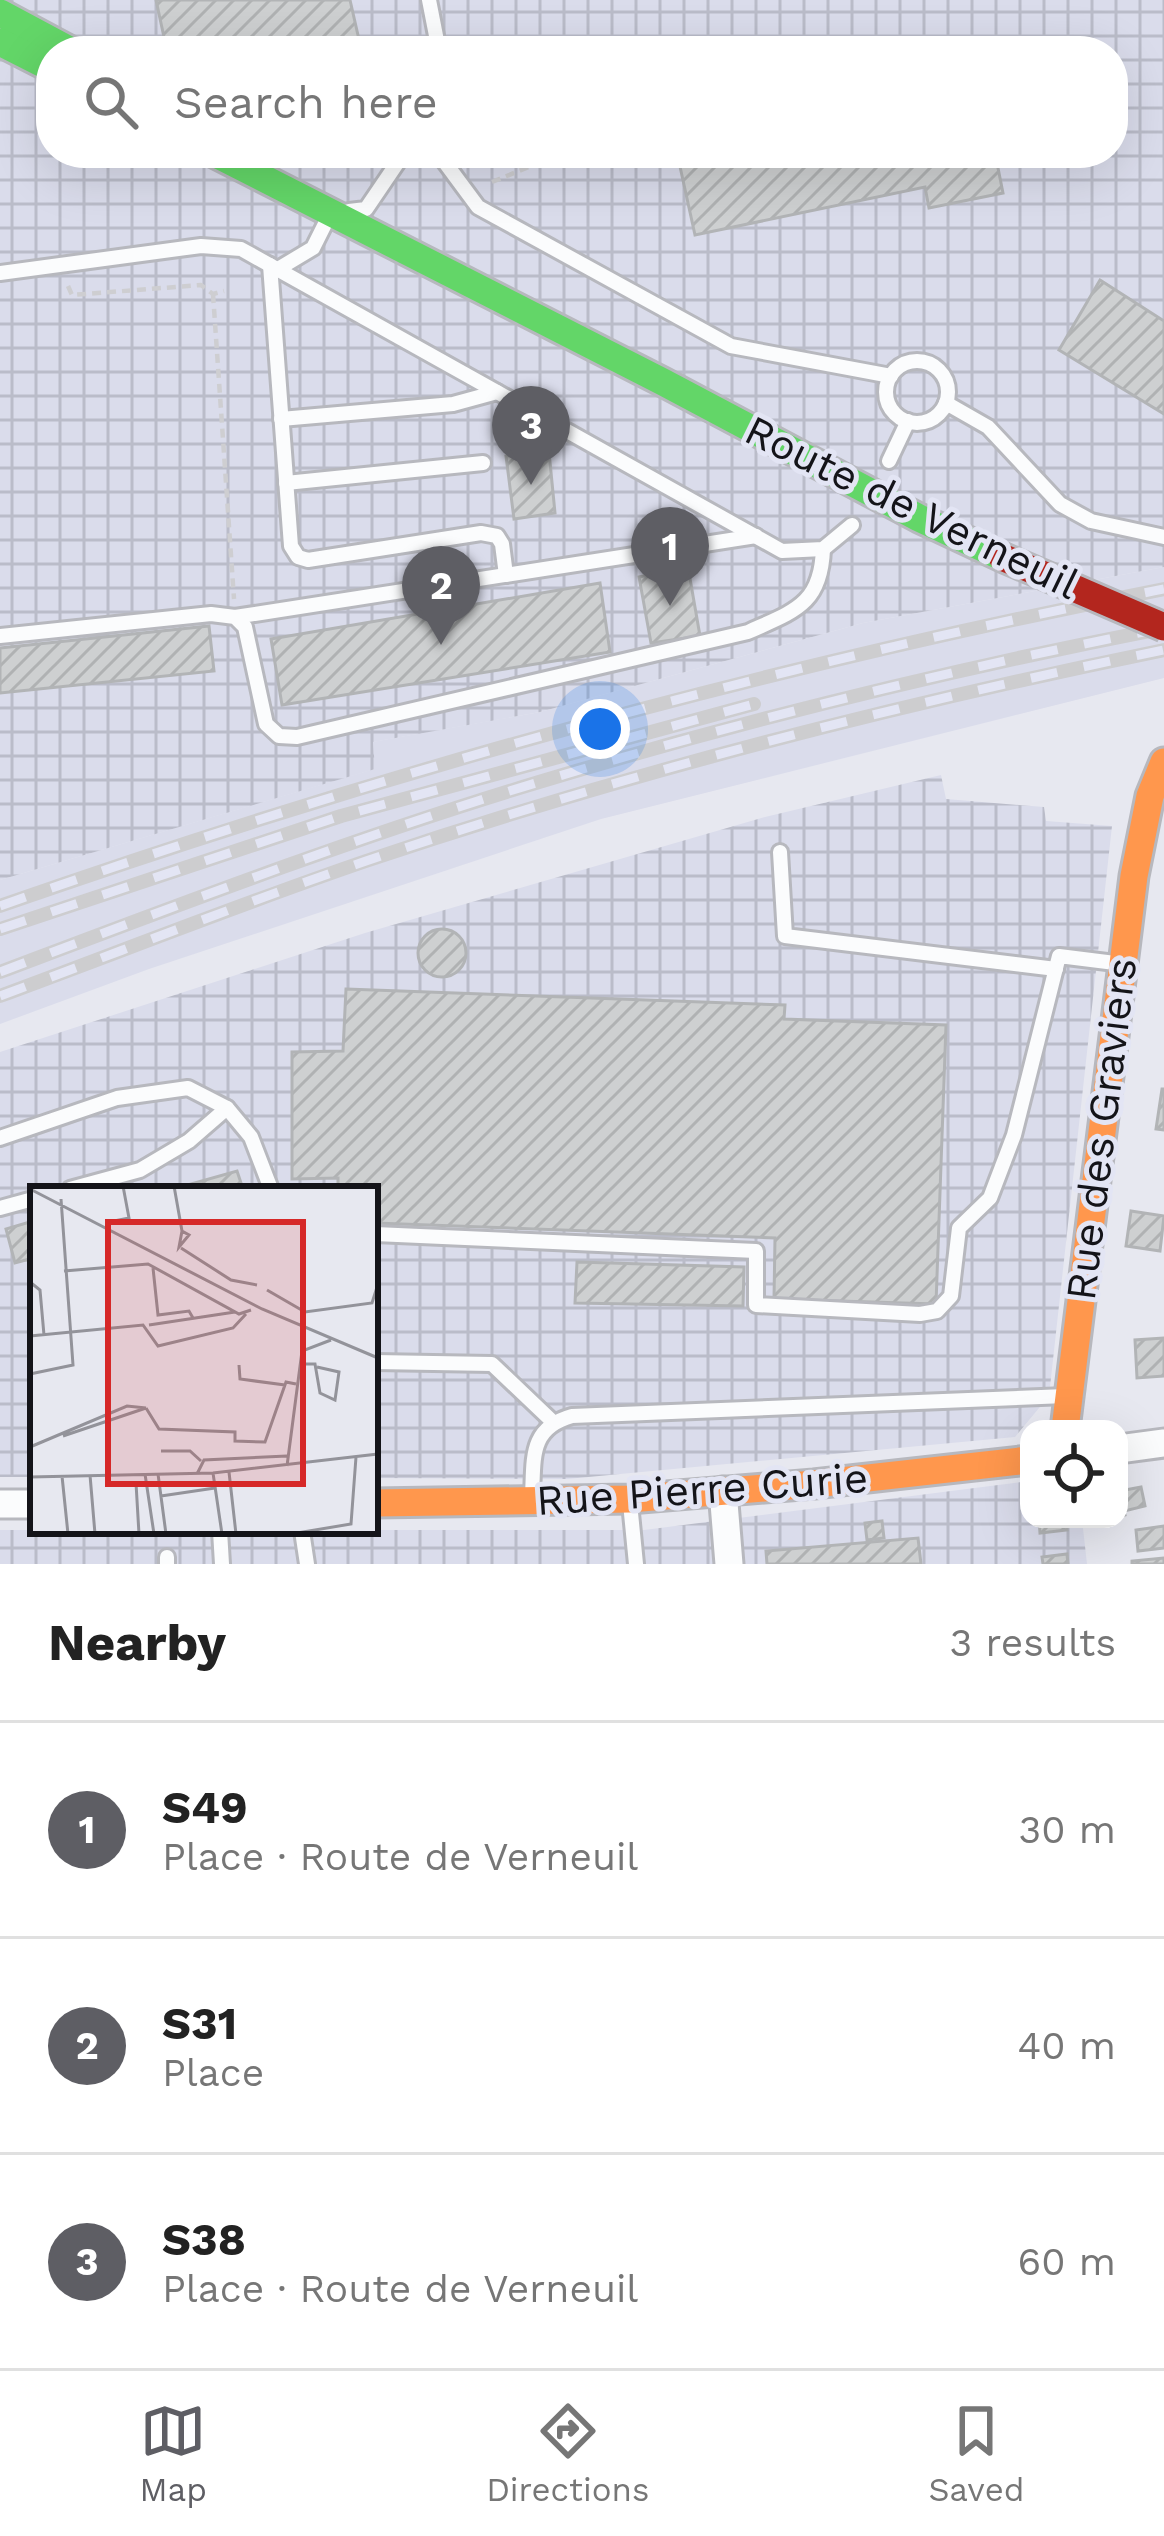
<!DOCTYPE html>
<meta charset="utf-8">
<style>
:root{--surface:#fff;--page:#f2f2f2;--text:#222;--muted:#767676;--line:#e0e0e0;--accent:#5e5e64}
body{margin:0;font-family:"Work Sans",sans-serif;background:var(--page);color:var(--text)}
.controls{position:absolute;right:36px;bottom:36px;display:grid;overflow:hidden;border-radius:24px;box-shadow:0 12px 48px #0002}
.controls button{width:108px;height:108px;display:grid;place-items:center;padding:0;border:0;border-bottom:3px solid var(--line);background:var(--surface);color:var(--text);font:60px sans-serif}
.you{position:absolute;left:600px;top:729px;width:42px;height:42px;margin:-30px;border:9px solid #fff;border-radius:50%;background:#1a73e8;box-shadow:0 0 0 18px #1a73e833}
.badge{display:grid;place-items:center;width:78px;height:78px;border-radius:50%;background:var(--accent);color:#fff;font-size:39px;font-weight:700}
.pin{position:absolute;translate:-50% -99px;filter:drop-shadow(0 3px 6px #0008)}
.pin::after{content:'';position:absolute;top:63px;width:42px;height:36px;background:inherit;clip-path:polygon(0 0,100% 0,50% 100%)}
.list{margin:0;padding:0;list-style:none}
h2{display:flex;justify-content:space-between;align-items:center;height:156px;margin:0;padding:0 48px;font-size:51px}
h2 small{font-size:39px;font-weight:400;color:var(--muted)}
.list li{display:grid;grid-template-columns:78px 1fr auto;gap:36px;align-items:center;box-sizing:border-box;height:216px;padding:0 48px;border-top:3px solid var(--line)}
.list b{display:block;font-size:45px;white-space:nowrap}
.list p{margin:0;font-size:39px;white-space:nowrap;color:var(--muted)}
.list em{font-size:39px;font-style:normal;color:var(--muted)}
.icon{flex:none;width:66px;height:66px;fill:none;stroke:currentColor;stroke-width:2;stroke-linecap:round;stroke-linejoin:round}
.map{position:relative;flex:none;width:1164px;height:1564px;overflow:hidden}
.search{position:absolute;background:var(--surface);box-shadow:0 12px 48px #0002;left:36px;right:36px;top:36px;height:132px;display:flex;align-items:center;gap:30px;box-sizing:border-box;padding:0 42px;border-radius:48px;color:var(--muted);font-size:45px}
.sheet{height:804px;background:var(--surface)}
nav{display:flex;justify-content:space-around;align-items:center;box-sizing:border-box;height:168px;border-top:3px solid var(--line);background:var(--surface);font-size:33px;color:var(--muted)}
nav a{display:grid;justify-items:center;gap:6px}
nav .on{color:var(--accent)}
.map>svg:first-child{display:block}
.built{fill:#dadceb}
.industrial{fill:url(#industrial-grid);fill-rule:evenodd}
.building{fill:url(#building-hatch);stroke:#b2b4b6;stroke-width:3}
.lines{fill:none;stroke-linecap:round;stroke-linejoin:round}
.lane-casing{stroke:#b7b8be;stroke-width:20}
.street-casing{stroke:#b7b8be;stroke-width:33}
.fast-casing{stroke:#b7b8be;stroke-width:33}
.slow-casing{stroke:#b7b8be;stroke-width:33}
.path{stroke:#ceced1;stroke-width:4.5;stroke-dasharray:9 6;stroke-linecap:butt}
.lane{stroke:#fbfcfd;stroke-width:14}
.street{stroke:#fbfcfd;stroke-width:27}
.fast{stroke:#63d668;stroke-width:27}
.slow{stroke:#ff974d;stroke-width:27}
.rail-casing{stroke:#cdcdcf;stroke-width:14}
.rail{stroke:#e3e5f4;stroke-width:9;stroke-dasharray:27;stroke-linecap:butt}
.jam-bridge-casing{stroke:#b7b8be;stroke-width:33;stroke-linecap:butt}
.jam-bridge{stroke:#b3261e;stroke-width:27}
.labels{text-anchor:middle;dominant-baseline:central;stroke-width:10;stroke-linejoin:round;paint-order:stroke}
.street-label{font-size:42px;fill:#141419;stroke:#e3e5f4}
.inset-road{fill:none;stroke:#93939a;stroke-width:3}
.view{fill:#d62828;fill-opacity:0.15;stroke:#d62828;stroke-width:6}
.inset-edge{fill:none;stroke:#141419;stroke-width:6}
</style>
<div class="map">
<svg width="1164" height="1564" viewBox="0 0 1164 1564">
<defs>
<pattern id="industrial-grid" width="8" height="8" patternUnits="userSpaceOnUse" patternTransform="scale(3)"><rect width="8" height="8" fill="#dadceb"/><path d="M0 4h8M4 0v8" fill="none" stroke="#babcc9"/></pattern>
<pattern id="building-hatch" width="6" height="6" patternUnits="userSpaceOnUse" patternTransform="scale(3)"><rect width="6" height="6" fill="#ced0d1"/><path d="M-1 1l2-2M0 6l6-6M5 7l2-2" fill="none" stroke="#b0b2b3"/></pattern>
</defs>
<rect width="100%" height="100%" fill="#e7e8f0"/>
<polygon class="built" points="1164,567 1164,678 601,819 149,969 0,1024 0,880 374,769 372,742 540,712 863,623"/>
<g class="industrial">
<path d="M0,0H1164V567L863,623L540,712L373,742L375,769L0,880ZM51,51H1113V153H51Z"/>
<polygon points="941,775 946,799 1044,807 1046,821 1112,826 1049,1396 1015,1437 567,1479 375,1478 375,1189 33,1189 33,1477 0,1477 0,1052 365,933 765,817"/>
<polygon points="1029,1481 1029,1519 1082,1519 1087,1564 0,1564 0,1530 644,1530"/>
</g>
<g class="building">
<polygon points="156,0 350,0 360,44 328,51 167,51"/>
<polygon points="724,153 995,153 1003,193 929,208 925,187 695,235 679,162"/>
<polygon points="1100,280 1164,321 1164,414 1059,350"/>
<polygon points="549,452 555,513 514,519 506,456"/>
<polygon points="688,567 700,636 651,643 639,577"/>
<polygon points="600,583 610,652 282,705 271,639"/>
<polygon points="209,626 214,671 0,693 0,648"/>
<circle cx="442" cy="953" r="24"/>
<polygon points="346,989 785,1005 784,1019 946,1025 936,1304 774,1299 775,1238 375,1223 375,1189 338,1189 338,1178 292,1179 292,1052 343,1051"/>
<polygon points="1162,1089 1164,1089 1164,1130 1156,1129"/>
<polygon points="237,1171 243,1189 193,1189 191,1184"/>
<polygon points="1131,1211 1164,1216 1160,1251 1126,1246"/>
<polygon points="33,1221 33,1258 15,1263 6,1229"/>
<polygon points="577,1262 744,1267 743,1306 575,1303"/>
<polygon points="1164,1338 1164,1376 1137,1378 1135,1340"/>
<polygon points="1119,1487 1120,1491 1141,1487 1145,1506 1124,1511 1125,1515 1119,1517"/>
<polygon points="1039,1519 1066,1519 1067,1530 1040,1533"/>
<polygon points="882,1521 884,1538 867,1540 865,1523"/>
<polygon points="1164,1526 1164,1548 1138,1551 1136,1530"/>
<polygon points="918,1538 921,1564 767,1564 766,1551"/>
<polygon points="1067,1554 1068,1564 1043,1564 1042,1557"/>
<polygon points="1164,1558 1164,1564 1132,1564 1132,1561"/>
</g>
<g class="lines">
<defs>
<g id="lane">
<polyline points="429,0 439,51"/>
<polyline points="438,153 478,207 731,346 891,376"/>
<polyline points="349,211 366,209 404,153"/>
<polyline points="270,265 291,546 298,557 308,560 481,533 497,536 502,544 506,575"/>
<polyline points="278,269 313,248 329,216"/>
<polyline points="0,273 201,246 241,249 782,551 823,549 852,525"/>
<circle cx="917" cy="392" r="31"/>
<polyline points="946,403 988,427 1060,504 1091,521 1164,537"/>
<polyline points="281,419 453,404 497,392"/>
<polyline points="889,461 908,421"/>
<polyline points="286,483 483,463"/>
<polyline points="235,617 756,536"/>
<path d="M0,636L211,614L235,617L245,627L266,724L279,736L297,737L748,632C794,611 821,605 823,549"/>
<polyline points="780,852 785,936 1056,969"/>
<polyline points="0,1138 117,1098 188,1088 227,1108 251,1137 271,1189"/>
<polyline points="70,1189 140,1170 189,1141 227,1108"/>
<polyline points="0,1208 33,1199"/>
<polyline points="375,1234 756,1251 756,1305 920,1314 937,1311 951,1296 959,1228 990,1198 1014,1135 1059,956 1123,964"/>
<polyline points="375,1362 492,1364 553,1422"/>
<path d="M532,1496C534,1458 529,1428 572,1416L1066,1396"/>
<polyline points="630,1503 636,1564"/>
<polyline points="220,1531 222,1564"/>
<polyline points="302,1531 307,1564"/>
<polyline points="167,1557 167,1564"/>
</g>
<g id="street">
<polyline points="1119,1449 1164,1443"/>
<polyline points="723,1491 729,1564"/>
<polyline points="0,1504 33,1504"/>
</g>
<g id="fast">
<polyline points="0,13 71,51"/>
<polyline points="0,42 51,68"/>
<polyline points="214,153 663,382 919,518 1002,557"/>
</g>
<g id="slow">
<polyline points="1065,1429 1134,876 1150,796 1164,762"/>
<polyline points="375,1503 629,1499 814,1484 1029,1460"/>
</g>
</defs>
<use href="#lane" class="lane-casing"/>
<use href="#street" class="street-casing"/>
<use href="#fast" class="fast-casing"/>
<use href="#slow" class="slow-casing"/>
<g class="path">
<polyline points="492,182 563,153"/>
<polyline points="68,286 72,295 201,285 213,294 224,291"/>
<polyline points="213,294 234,599"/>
</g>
<use href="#lane" class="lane"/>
<use href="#street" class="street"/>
<use href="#fast" class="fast"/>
<use href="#slow" class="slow"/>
<defs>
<g id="rail">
<path d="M0,906C380,773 769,666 1164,589"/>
<polyline points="0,929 341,816 754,704"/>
<path d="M0,972C178,905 356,837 539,782C745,720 953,669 1164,628"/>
<path d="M0,996C122,951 243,903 366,861C627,773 894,705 1164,650"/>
</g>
</defs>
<use href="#rail" class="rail-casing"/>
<use href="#rail" class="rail"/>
<defs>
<polyline id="jam-bridge" points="1002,557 1164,627"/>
</defs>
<use href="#jam-bridge" class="jam-bridge-casing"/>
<use href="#jam-bridge" class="jam-bridge"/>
</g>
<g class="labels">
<g class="street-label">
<text transform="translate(912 507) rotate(26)">Route de Verneuil</text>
<text transform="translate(1101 1129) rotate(-83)">Rue des Graviers</text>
<text transform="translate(702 1489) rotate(-4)">Rue Pierre Curie</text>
</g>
</g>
<g transform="translate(30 1186)">
<rect width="348" height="348" fill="#e7e8f0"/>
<path class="inset-road" d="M144,0L152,45L159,49L149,61L152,45M0,3L232,123L348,172M84,35L99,32L93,0M151,62L201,94L227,99M123,82L128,129L159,125L163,132M34,85L118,78L209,128L221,124M0,96L10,104L14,149M237,104L275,126L342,117L348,98M119,139L205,126M0,150L113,139L128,160L203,142L216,128M271,178H285L290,207L305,214L309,186L287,181M209,179L210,193L255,199M0,188L43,179L31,13M116,222L129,243L205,246V255L235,256L256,196L266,198M33,250L116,222M0,261L97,220L116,222M131,265H160L171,275M257,280L272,165L301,154M199,286L206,348M183,287L192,348M115,288L124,348M128,288L136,348M167,288L174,274L257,270M60,289L65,348M32,290L38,348M0,291L183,287L348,268M106,297L109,348M131,310L185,302M261,348L321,338L326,271"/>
<path class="view" d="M78,36H273V298H78Z"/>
<rect width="348" height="348" class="inset-edge"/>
</g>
</svg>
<div class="controls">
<button><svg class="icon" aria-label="locate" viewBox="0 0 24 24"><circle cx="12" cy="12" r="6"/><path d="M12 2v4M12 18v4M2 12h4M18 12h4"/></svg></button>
</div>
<div class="you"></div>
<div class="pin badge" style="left:670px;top:606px">1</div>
<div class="pin badge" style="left:441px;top:645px">2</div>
<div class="pin badge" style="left:531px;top:485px">3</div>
<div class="search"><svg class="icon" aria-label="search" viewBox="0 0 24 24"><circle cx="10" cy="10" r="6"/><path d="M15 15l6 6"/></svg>Search here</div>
</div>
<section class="sheet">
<h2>Nearby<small>3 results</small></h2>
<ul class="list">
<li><span class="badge">1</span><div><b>S49</b><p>Place · Route de Verneuil</p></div><em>30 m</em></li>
<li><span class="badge">2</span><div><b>S31</b><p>Place</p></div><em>40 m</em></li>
<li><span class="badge">3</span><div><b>S38</b><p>Place · Route de Verneuil</p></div><em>60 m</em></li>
</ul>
</section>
<nav>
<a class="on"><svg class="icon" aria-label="map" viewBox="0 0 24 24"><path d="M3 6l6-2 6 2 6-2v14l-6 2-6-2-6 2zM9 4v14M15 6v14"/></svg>Map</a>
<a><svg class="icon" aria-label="directions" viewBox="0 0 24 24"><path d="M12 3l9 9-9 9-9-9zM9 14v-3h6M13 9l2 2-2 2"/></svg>Directions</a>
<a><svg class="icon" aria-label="saved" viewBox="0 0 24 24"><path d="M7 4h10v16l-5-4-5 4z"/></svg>Saved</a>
</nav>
